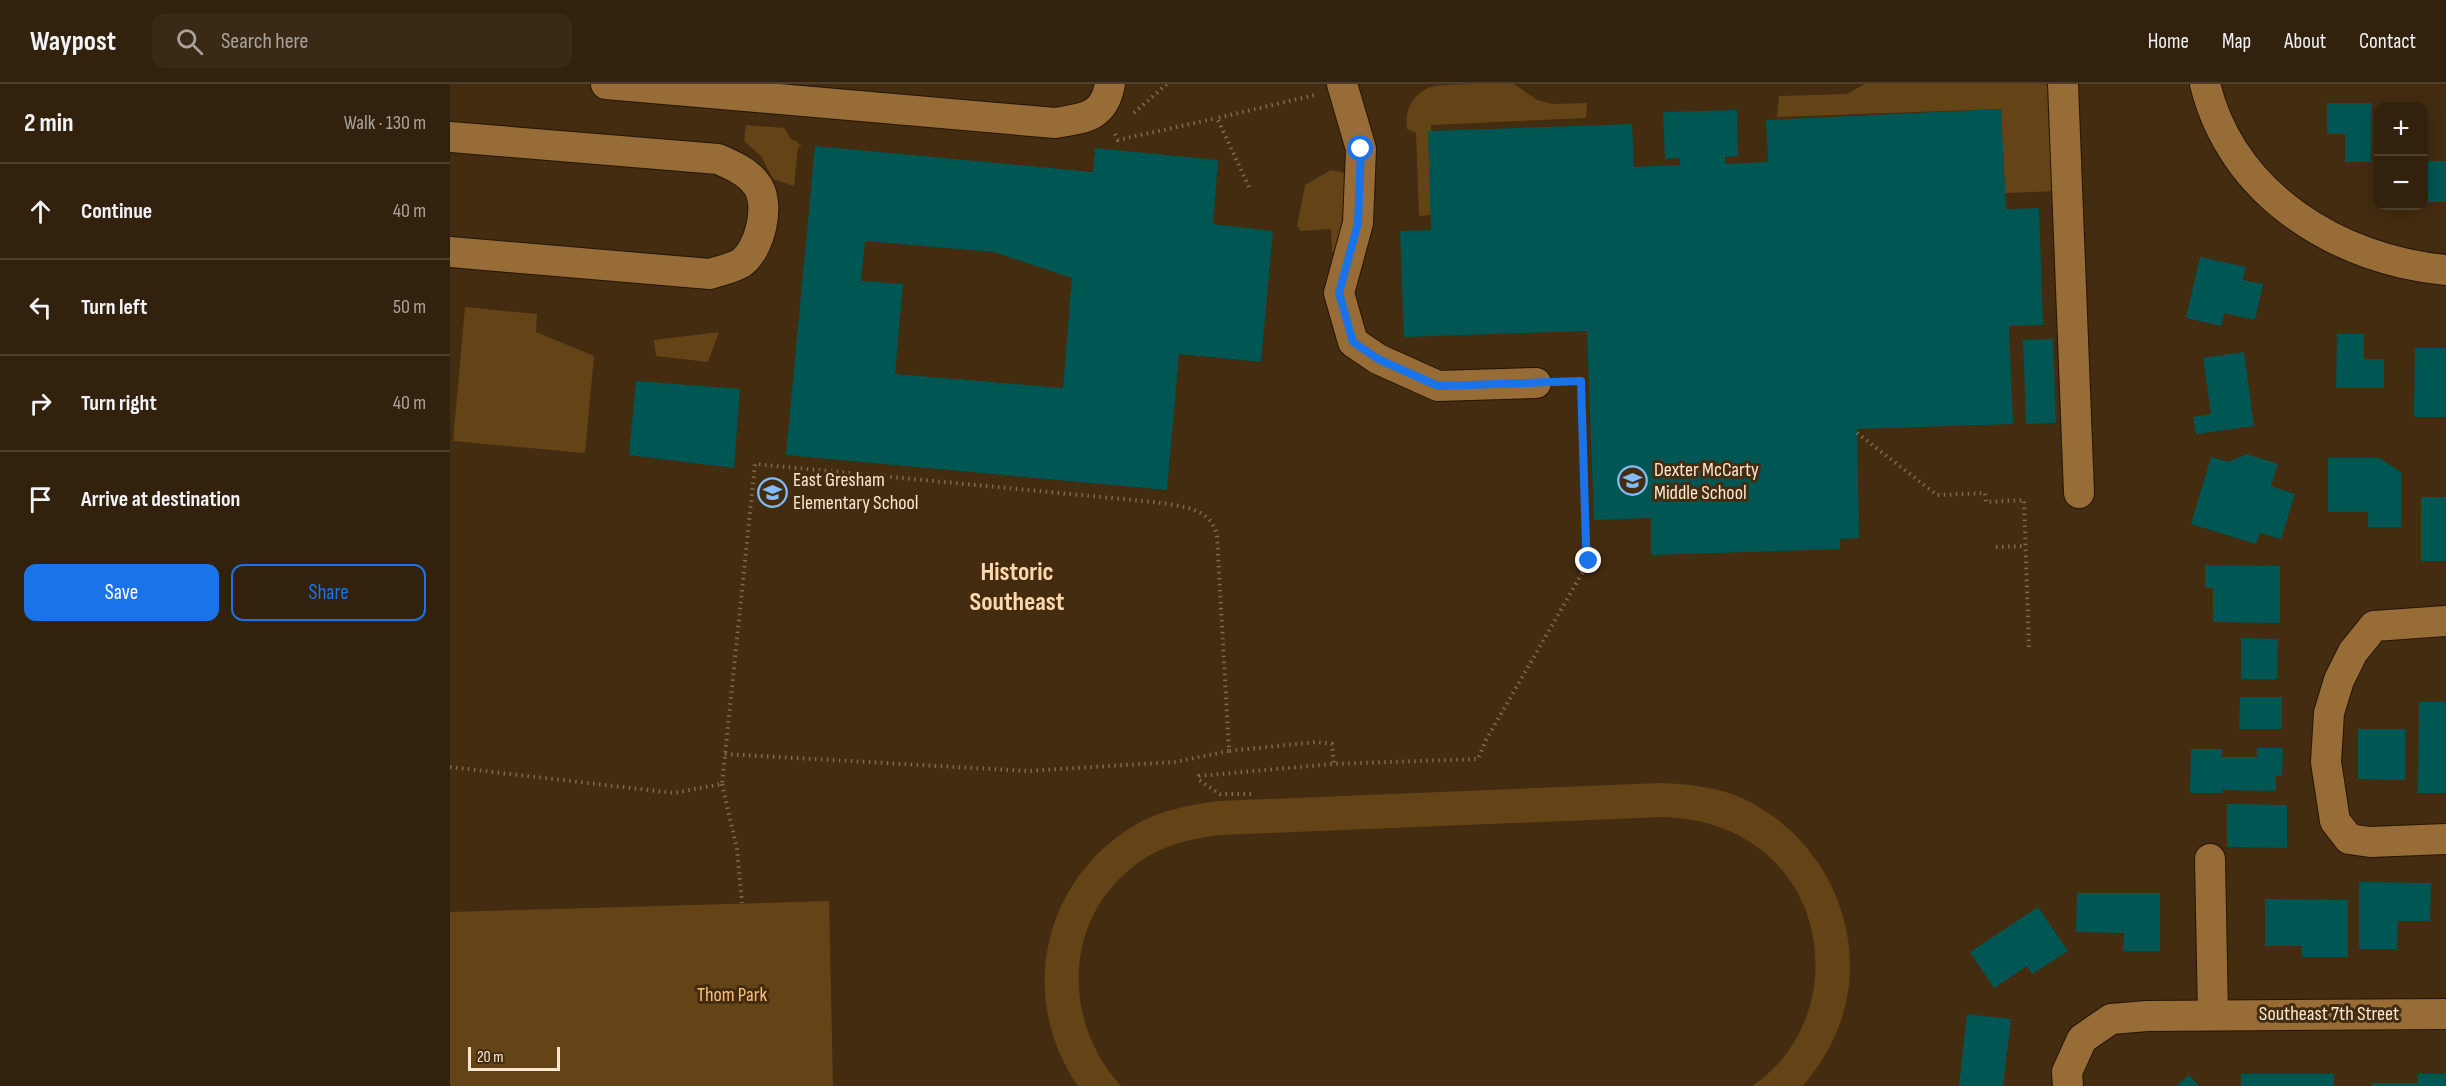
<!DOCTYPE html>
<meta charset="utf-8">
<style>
:root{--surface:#32210c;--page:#3a2915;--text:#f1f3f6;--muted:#a8a39d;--line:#4d3e2d;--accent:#1a73e8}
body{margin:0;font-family:"Sofia Sans Condensed",sans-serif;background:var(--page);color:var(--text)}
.controls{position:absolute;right:18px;top:18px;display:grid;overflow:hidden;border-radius:12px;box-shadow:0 3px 15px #0003}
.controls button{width:54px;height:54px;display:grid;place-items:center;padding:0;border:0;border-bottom:2px solid var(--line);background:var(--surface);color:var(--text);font:30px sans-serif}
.scale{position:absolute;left:18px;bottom:15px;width:92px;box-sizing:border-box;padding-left:6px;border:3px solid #fce8d2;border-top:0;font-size:16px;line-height:21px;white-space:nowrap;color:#fce8d2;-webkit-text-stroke:4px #432c10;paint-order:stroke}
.stop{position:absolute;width:18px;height:18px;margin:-14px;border:4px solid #1a73e8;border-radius:50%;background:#fff}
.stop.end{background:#1a73e8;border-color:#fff;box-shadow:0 2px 6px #0008}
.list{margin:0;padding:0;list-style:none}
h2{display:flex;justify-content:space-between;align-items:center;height:78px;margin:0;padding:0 24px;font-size:26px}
h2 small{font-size:20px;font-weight:400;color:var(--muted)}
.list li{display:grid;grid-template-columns:39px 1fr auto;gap:18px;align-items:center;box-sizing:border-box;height:96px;padding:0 24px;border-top:2px solid var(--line)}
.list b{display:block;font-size:22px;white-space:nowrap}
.list em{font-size:20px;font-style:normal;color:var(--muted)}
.actions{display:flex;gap:12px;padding:18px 24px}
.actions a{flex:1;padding:14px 0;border:2px solid var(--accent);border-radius:12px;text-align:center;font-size:21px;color:var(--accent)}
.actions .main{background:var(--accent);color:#fff}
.icon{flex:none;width:33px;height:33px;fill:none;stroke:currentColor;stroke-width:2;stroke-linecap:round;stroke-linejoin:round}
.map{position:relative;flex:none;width:1996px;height:1002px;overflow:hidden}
header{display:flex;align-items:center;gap:36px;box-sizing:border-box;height:84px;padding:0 30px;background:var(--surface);border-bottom:2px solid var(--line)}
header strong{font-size:28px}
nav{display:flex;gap:33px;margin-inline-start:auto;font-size:21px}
.search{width:420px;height:54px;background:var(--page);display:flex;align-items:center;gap:15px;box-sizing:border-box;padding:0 21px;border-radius:12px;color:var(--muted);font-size:22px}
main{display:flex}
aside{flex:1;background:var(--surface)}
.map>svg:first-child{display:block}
.green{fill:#644317}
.building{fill:#005653;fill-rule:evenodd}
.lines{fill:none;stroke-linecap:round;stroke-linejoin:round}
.minor-casing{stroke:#241606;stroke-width:32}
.path{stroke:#806a50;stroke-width:4;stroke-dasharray:1.5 4.5;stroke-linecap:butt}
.minor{stroke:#976c36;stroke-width:30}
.route{stroke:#1a73e8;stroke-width:8}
.labels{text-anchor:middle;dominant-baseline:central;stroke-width:6;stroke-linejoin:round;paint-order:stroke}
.poi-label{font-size:20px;fill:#fce8d2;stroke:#432c10;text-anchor:start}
.park-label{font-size:20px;fill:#fac17c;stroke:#432c10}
.street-label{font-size:20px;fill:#fce8d2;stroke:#432c10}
.district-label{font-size:26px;font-weight:bold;fill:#fed8ac;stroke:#432c10}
</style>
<header>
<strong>Waypost</strong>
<div class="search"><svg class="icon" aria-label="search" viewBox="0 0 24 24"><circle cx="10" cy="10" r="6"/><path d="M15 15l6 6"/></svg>Search here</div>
<nav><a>Home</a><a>Map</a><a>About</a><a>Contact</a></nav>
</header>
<main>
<aside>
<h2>2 min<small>Walk · 130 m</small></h2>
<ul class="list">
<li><svg class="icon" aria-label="ahead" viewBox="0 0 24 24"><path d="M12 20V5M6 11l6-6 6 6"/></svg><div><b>Continue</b></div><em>40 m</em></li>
<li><svg class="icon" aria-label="left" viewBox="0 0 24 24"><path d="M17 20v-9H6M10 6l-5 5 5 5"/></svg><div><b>Turn left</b></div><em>50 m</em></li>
<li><svg class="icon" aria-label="right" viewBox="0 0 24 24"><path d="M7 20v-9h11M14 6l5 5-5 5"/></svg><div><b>Turn right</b></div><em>40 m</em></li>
<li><svg class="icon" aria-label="arrive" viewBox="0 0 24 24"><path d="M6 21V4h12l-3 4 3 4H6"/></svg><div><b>Arrive at destination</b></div></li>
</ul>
<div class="actions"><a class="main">Save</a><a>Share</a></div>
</aside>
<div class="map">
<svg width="1996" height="1002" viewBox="0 0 1996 1002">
<rect width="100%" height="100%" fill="#432c10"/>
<g class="green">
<path d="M1020,0H1064L1087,16L1102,20L1137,19L1136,34L981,41V47L978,48L981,131L969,132L966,49L957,45C954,27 963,9 981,3C992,0 1008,1 1020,0Z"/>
<polygon points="1415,0 1602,0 1607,107 1555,109 1551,25 1327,33 1329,12 1397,10"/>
<polygon points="296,41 334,44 342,56 346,57 352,63 348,63 344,102 323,95 311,72 294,57"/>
<polygon points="881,86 892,88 897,94 896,135 887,169 882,168 881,145 851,147 847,142 855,101"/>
<polygon points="15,223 87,230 86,248 144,272 135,369 3,357"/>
<polygon points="269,248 258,278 206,272 204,256"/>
<path d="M1211,699C1240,700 1269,703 1296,716C1384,759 1426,867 1383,956C1375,973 1365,987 1353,1002H1302C1387,946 1387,813 1300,758C1273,741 1244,734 1213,733L770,751C747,754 725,758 704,769C615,817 606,931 671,1002H628C567,914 592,796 685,741C711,726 739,721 768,717Z"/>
<polygon points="379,817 383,1002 0,1002 0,828"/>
</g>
<g class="building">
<polygon points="1877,19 1922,19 1921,78 1895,78 1895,50 1877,50"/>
<polygon points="1551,25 1556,125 1589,124 1593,241 1559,242 1563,340 1407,345 1409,454 1390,455 1390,465 1201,471 1201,434 1144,436 1137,247 954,253 950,147 981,146 978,47 1182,40 1184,83 1230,81 1230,74 1215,75 1213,28 1287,26 1288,72 1275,73 1275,80 1318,78 1316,36"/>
<path d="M365,62L643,88L645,64L768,76L763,140L823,147L811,278L729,270L717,406L336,371ZM415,157L544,168L622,194L613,304L445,290L453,200L411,197Z"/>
<rect x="1974" y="77" width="22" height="41"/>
<polygon points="1750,173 1796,183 1793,196 1813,200 1805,236 1774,229 1771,242 1736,234"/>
<polygon points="1887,250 1914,250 1914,275 1934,275 1934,304 1886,304"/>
<polygon points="1603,255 1606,339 1576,340 1573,256"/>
<polygon points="1965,264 1996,264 1996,333 1964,333"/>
<polygon points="1794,268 1804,342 1746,350 1743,333 1761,330 1753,274"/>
<polygon points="186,297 290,305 284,384 179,371"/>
<polygon points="1797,370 1828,380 1821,402 1845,410 1831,455 1810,449 1806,460 1741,440 1761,373 1778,378"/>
<polygon points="1878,374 1929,374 1951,388 1951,443 1918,443 1918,428 1878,428"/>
<rect x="1971" y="413" width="25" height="64"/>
<polygon points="1755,481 1830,482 1830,539 1763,538 1763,504 1755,504"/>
<polygon points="1791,554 1828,555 1827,595 1791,595"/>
<polygon points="1790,613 1832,613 1832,645 1789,645"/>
<polygon points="1969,618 1996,618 1996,709 1968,709"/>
<polygon points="1908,645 1955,645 1955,696 1908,695"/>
<polygon points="1807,664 1833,664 1832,692 1826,692 1826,707 1772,706 1772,709 1740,709 1741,665 1772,665 1772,673 1807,673"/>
<polygon points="1777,720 1837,721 1837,764 1777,763"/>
<polygon points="1909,798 1981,799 1980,837 1948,837 1947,865 1909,865"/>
<polygon points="1627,809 1710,809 1710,867 1673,867 1674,849 1626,848"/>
<polygon points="1815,815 1898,816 1898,873 1852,873 1852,862 1815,862"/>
<polygon points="1588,823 1618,867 1582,890 1577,882 1544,904 1520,868"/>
<polygon points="1517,930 1561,935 1553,1002 1509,1002"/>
<rect x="1791" y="990" width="93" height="12"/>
<polygon points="1968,990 1996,990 1996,1002 1922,1002 1922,999 1968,999"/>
<polygon points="1739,991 1749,1002 1726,1002"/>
</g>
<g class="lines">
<defs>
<g id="minor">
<path d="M156,0L605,39C634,34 654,34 660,0"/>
<polyline points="892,0 911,65 908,139 889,209 903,258 928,275 988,302 1086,299"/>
<polyline points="1613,0 1629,409"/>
<path d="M1755,0C1782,111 1888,176 1996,186"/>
<path d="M0,53L268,75C282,81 298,88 307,101C321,120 310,166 291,179C283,184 269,187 260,190L0,168"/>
<polyline points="1996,537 1924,542 1903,568 1889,596 1879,629 1876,678 1885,737 1899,755 1920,758 1996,755"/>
<polyline points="1760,775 1763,931"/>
<polyline points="1618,1002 1617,988 1632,955 1661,935 1697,932 1996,930"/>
</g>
</defs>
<use href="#minor" class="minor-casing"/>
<g class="path">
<polyline points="684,29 717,0"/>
<polyline points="665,50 668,56 767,34"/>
<polyline points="799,103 767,34 865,11"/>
<polyline points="1407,349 1487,411 1535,409 1536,418 1574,416 1579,565"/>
<polyline points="1546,463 1575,462"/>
<polyline points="275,670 577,687 725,678 779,667"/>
<path d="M0,683L224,709L272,700L305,380L704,418C728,422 761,422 767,452L779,667L866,658L882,660L884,680"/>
<polyline points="272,700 287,765 292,819"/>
<polyline points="801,710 770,710 749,696 749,692 882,680 1028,675 1036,656 1139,477 1136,461 1131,297 1114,298"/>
</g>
<use href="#minor" class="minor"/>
</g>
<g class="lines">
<polyline class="route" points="911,65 908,139 889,209 903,258 928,275 988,302 1131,297 1136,461 1139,477"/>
</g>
<defs>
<symbol id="school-ring" viewBox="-11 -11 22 22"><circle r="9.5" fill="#432c10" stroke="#82bcfa" stroke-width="1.5"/><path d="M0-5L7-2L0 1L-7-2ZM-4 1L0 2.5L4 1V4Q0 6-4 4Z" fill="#82bcfa"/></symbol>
</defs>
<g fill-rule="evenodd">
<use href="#school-ring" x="1166" y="380" width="33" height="33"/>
<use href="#school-ring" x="306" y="392" width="33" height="33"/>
</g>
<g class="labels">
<g class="poi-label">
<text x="1204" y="386">Dexter McCarty<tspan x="1204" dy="23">Middle School</tspan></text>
<text x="343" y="396">East Gresham<tspan x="343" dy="23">Elementary School</tspan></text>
</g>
<g class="park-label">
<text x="282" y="911">Thom Park</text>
</g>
<g class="street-label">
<text x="1879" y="930">Southeast 7th Street</text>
</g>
<g class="district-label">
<text x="567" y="488">Historic<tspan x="567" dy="30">Southeast</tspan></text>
</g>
</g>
</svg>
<div class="controls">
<button>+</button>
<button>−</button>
</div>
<div class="scale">20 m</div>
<div class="stop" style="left:911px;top:65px"></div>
<div class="stop end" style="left:1139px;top:477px"></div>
</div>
</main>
